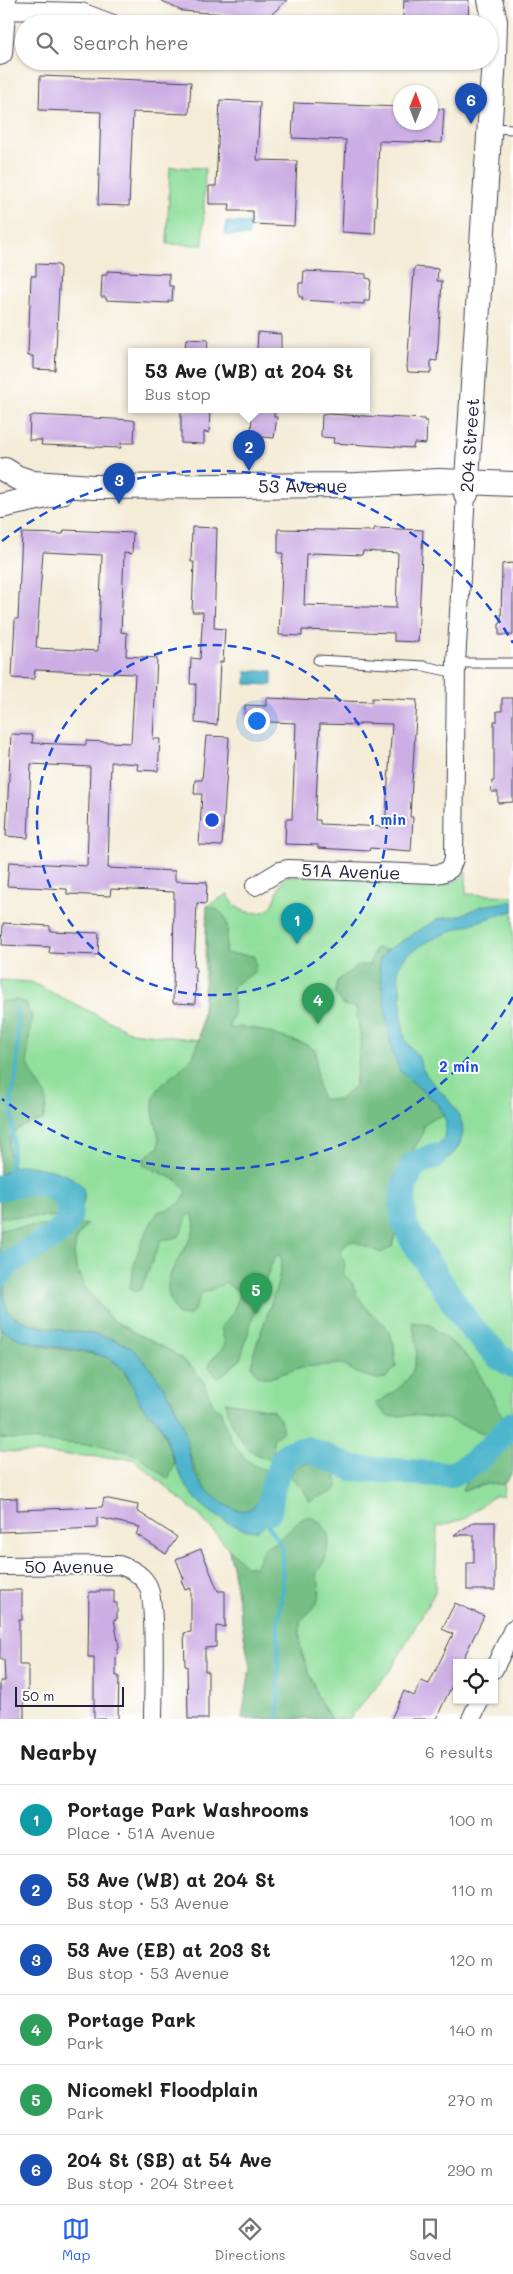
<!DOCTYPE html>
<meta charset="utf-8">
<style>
:root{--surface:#fff;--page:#f6f6f6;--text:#202124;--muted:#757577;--line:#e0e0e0;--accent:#2563eb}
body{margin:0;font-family:Mali,sans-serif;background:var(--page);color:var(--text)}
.controls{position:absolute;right:15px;bottom:15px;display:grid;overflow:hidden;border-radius:0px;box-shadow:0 1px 4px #0004}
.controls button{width:45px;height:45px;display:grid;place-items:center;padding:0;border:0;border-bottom:1px solid var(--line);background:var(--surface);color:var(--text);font:25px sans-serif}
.compass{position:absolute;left:393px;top:85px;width:45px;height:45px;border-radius:50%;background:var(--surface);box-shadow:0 1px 4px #0004;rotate:1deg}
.scale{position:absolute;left:15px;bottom:12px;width:109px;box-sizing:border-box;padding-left:5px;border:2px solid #22223b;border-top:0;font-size:14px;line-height:18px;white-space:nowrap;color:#22223b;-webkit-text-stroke:4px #fff;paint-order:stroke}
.you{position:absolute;left:256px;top:720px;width:18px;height:18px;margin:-12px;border:4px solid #fff;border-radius:50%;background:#1a73e8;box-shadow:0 0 0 8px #1a73e833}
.badge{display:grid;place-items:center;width:32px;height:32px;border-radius:50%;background:var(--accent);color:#fff;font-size:16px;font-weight:700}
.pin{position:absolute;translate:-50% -41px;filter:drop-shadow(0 1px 2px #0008)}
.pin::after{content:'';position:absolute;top:26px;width:18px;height:15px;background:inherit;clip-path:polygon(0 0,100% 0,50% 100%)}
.popup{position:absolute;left:128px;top:348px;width:242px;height:65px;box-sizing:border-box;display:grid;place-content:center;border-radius:0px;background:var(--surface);filter:drop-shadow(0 1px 4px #0005);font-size:16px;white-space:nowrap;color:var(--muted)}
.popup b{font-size:19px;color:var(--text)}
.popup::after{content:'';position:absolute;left:50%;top:100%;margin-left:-10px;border:10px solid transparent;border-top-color:var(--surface)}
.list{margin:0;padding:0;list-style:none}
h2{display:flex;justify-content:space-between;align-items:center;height:65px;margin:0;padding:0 20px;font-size:21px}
h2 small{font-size:16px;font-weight:400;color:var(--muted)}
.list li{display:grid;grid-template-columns:32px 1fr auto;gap:15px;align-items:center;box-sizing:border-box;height:70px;padding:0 20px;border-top:1px solid var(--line)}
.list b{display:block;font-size:19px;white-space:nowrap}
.list p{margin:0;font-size:16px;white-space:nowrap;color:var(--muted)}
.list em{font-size:16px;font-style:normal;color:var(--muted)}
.icon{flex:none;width:28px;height:28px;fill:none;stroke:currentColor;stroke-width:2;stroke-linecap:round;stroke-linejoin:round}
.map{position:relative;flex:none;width:513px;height:1719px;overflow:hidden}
.search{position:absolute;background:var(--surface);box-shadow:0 1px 4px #0004;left:15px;right:15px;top:15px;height:55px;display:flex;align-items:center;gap:12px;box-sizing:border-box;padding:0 18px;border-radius:28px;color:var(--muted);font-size:19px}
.sheet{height:485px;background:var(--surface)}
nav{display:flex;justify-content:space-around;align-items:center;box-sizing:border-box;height:70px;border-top:1px solid var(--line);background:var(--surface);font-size:14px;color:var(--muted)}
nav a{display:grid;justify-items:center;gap:2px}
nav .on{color:var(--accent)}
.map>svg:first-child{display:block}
.green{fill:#91df9c;stroke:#5a806c}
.forest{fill:#74be84;stroke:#4b7060}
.water{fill:#4db5cc;stroke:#386c84}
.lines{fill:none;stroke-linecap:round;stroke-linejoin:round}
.stream{stroke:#4db5cc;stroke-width:4.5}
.river{stroke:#4db5cc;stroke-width:26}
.building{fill:#ccaee4;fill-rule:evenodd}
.lane-casing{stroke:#424052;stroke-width:11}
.street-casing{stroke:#424052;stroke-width:20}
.secondary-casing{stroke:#424052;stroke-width:26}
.lane{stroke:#fff;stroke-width:9}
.street{stroke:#fff;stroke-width:18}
.secondary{stroke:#fff;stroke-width:24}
.ring{fill:none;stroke:#1d4ed8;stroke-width:2.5;stroke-dasharray:9 6}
.labels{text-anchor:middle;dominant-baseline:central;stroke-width:4;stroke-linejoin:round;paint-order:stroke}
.street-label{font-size:18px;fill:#22223b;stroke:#fff}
.centre{fill:#1d4ed8;stroke:#fff;stroke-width:2.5}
.ring-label{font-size:15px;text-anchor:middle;font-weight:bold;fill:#1d4ed8;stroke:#fff;stroke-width:4;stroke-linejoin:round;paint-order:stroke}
</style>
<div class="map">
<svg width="513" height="1719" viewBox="0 0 513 1719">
<rect width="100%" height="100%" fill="#fff"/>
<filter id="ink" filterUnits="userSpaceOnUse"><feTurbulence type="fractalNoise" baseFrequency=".02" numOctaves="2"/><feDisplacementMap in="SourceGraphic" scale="10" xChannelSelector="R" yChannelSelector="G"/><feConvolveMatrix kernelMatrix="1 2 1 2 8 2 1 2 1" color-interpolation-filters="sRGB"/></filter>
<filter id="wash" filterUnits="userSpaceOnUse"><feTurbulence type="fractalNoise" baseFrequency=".0096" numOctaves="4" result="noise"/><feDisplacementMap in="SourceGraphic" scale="20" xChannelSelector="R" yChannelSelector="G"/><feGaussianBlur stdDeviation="1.12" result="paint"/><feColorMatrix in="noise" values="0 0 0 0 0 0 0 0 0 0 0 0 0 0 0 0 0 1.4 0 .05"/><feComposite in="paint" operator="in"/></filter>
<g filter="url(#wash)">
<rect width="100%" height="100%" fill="#f4ecd7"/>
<g class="green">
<polygon points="170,167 205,168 203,245 167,244"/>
<path d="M466,871V894L513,896V1472L504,1484L503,1496H494L464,1519L437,1527L435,1592L392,1668L349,1719H242L250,1668L229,1549L198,1514L133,1459L0,1451V980L31,982L131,1032L199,1040L203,1008L207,906L228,894C232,903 238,910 248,912C282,918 272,887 287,876L453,881H458Z"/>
</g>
<g class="forest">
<path d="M207,906C234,912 227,932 225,953L254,956C261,976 246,975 233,986V1017L229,1024L230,1029L241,1027L253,1028L305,1044L316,1051L317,1082L322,1099L339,1100L355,1086L361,1040L356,1008L343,1005L335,994L337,981L359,965H369L376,948L387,950L380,959L379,967L400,1071L432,1097L439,1105L443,1116L431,1119L424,1125L422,1136L397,1176L394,1187L392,1216L396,1232L392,1247L381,1253L353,1241L346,1244L341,1253L345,1265L343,1274L352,1282L356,1294L371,1314L386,1326L394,1344L396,1367L386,1378L376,1379L357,1373L342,1364L302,1367L273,1377H261L256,1373L252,1366L254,1352L278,1283L282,1259L278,1254L273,1261L261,1291L240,1360L218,1378L209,1367L210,1362L225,1345L221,1326L232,1314L241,1292L225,1283L201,1294L195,1309L189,1316L178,1315C174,1307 168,1298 168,1289C166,1263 204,1237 192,1214L187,1217L182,1231L178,1237L161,1240L141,1289L135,1292L130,1288C134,1258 141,1238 158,1212C171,1209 183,1205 187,1191L177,1180L143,1165L145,1157L159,1147C161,1132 151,1118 153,1102C156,1080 184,1073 194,1054C209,1024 206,942 207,906Z"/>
<path d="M16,1000L27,1004L28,1010L32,1016C31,1028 25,1055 29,1066C38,1090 53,1090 43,1120C13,1127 2,1135 13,1167L0,1175V1002Z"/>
<path d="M24,1193C41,1193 64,1193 59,1217H0V1198Z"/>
<path d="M87,1224L77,1237L74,1253L76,1267L84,1286L111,1319L133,1332L173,1352L193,1368L204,1383L214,1407L221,1411C227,1436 240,1463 266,1470L269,1481C264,1488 261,1501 254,1507C247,1512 240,1511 232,1508C185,1490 192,1437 172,1400C166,1389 114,1343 102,1337C96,1333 86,1334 80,1333C54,1329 29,1328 7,1312C0,1287 9,1267 32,1254C40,1249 50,1247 57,1242C63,1237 68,1230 74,1225Z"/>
<path d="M57,1225C40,1241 17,1246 0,1261V1229Z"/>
<path d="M412,1322L430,1325L463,1352L477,1370L503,1417L491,1436L446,1419L411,1415L388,1417L375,1403C413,1384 424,1364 412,1322Z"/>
<polygon points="0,1328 23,1340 48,1347 106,1356 122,1368 134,1387 141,1404 161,1426 175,1464 168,1479 138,1455 103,1446 0,1438"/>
<path d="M225,1402L272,1410L282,1422V1432L273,1439L274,1456L270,1459C242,1454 232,1426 225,1402Z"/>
<polygon points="513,1429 513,1472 504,1484 487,1484 462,1491 471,1471 491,1455"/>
<path d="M303,1463L319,1465L337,1474V1488C330,1496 318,1494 310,1502L304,1490L290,1476L296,1467Z"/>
<path d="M310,1516L321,1523L329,1534L326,1557L316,1575C325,1597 317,1606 300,1621V1647L317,1695L331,1719H242L250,1668L229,1549L246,1566L255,1567L264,1548C284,1541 292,1520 310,1516Z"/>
</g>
<g class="water">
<polygon points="226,222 250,223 249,236 225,235"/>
<polygon points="246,671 272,671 272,685 246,684"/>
<path d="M513,901V911C488,918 408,941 399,966C396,974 400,984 401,992C401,1006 401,1033 408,1045C411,1049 415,1052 418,1056C420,1061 421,1066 423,1070C436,1092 475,1115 459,1145C449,1165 434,1160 418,1166L411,1176H397L410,1156L427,1152L441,1142L444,1138L446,1122L439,1105L400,1071L392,1051L379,967L380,959L387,950L438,919L459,916L481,906Z"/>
<path d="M23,1165C41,1168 87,1173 84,1197C84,1204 80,1210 77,1216L59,1217V1204L50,1195L24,1193L0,1198V1175L13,1167Z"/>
<path d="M57,1225H74L57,1242L21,1260L12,1270L6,1279L3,1292L7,1312C44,1339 93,1324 130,1347C142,1355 166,1388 172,1401C176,1409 180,1417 183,1425C189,1443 188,1464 198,1480C205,1491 216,1498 226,1505C233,1509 244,1513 251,1508C259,1504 261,1493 265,1486C268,1482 272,1479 276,1476L286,1481C279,1494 270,1525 258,1530C250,1533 236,1526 229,1523C197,1506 184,1488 172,1455C168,1446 166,1435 161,1426C157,1418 146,1412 141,1404C133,1392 132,1378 121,1367C95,1341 33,1355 0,1328V1261C13,1244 40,1240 57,1225Z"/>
</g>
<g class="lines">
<g class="stream">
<path d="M8,1173C16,1149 12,1120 12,1096C13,1086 17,1076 17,1066C18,1046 17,1028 18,1008"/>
<polyline points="264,1518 282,1547 283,1588 278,1625 278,1719"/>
</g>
<g class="river">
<polyline points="434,1156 413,1165 405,1183 402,1203 404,1222 412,1239 468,1324 499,1357 513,1365"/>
<path d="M0,1188C15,1184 27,1182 42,1184C53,1186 62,1190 67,1200C84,1240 13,1247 0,1274"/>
<path d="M269,1511L273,1485L284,1459L290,1453L300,1450L307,1449L352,1468L449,1475C475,1467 495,1443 513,1424"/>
</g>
</g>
<g id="blocks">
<g class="building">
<polygon points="160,0 287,0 269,17 182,11"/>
<polygon points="404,0 469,0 468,21 403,18"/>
<polygon points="40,76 191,82 189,114 133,112 129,206 98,205 101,112 39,110"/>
<polygon points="220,100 260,102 257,160 297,161 294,226 253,224 253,211 229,211 230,204 209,204 209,186 216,186"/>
<polygon points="294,103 400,107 400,122 430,122 430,109 444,109 442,143 379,141 375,234 342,232 346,140 292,138"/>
<polygon points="36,264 59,265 60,269 55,370 33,369 33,356 28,356 31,276 36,276"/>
<polygon points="415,267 438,269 437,281 442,281 437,361 431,360 431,373 408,372 407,367 414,271"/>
<polygon points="107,271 169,274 169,286 173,286 172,301 168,301 168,303 106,300 106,297 101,297 102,275 107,275"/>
<polygon points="304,271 366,274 366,278 371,279 369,301 364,301 364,304 302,300 303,297 299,297 299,283 303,283"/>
<polygon points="258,332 281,334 281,352 257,352"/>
<polygon points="186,339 208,340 207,352 185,352"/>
<polygon points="181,410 210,410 209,433 204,432 204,444 181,443"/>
<polygon points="252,410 274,410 274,417 277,417 274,438 251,436"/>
<polygon points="327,414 424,419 424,421 427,421 426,444 414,443 413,448 333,443 334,438 321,437 322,415"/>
<polygon points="34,415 131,420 135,421 134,443 121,443 121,448 41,445 42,440 29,440 30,417"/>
<polygon points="192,527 217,528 214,628 225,629 223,662 220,662 217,725 195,723 196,684 190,684 191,658 200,659 203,612 192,612 194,562 191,562"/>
<path d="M374,528L423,530L418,642L394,641V633L302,630V636L279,635L283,553H278V529L374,531ZM363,551L398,553L396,608L304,605L306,554H312V553L362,555Z"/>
<path d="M64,530L133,533L132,554L124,553L121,632L127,633L126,656L157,658L153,739H160L158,771L137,770L138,764L111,762L108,868L175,871V881L207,882L206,904L197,903L194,967H196L195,1004L173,1003L174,892L111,889L110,896L67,894V889L7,886L9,862L87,866L90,767L31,764L28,838L6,836L11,734L33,735L32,743L86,745V741L131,743L135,674L35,670L34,679L12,678L15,619H18L22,533L63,534ZM43,552L102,555L98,651L36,648Z"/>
<polygon points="513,563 513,635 499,635 499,624 501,623 502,564"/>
<path d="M266,698L372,702V698L417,700L410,817H413L411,851L370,848L369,851L318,848V845L285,844L286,819H292L296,723L245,721V705L266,706ZM360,723L392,724L385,827L320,824V820H315L320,724L360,725Z"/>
<polygon points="502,698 513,698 513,802 498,803 498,792 491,792 492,781 494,781 494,721 497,721 497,711 502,711"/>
<polygon points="206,736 229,737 222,846 199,845 202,794 194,794 195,780 202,780"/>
<polygon points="3,923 50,926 50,931 99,933 98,955 49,953 50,947 2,945"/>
<polygon points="17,1498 17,1510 102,1507 104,1498 138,1505 137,1511 177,1537 166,1554 136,1534 140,1527 97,1517 97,1528 0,1532 0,1499"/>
<polygon points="474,1522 495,1522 495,1590 467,1590 467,1563 474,1563 474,1535 454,1535"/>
<polygon points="201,1549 218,1591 225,1591 225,1627 216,1626 216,1647 205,1648 205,1671 208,1671 208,1719 188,1719 187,1666 185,1666 184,1633 191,1632 191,1588 185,1590 181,1580 184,1579 176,1559"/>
<polygon points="0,1590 22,1590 22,1620 19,1620 19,1665 28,1665 28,1699 24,1699 24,1719 0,1719 0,1681 5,1681 4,1659 0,1659"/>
<polygon points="100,1590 114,1590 114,1603 117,1603 117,1619 114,1619 119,1647 116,1657 116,1676 119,1676 118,1719 94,1719 94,1657 88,1657 89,1592 100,1592"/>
<polygon points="455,1603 484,1616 461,1663 457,1663 455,1679 436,1719 391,1719 404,1691 414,1696 421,1681 429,1684 453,1634 442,1629"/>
</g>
</g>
</g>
<g filter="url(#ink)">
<use href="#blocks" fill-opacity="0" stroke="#424052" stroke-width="1"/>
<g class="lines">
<defs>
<g id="lane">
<polyline points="491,128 513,129"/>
<polyline points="318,660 424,666 456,673"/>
<polyline points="456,663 513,663"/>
</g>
<g id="street">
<polyline points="0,10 81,12 113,24"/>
<polyline points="255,886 280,871 288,869 434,874 442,873 450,869 454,859 456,663 466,494"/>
<path d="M0,1566L119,1565C131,1569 140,1573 147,1584C157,1598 153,1695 153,1719"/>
<polyline points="494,1669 513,1629"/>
<polyline points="471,1719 480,1700"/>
</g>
<g id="secondary">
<polyline points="0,53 4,0"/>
<path id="s1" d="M5,470L16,477L33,483L93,487L357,485L439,481L513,484"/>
<path id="s2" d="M466,494L494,58L495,21L490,0"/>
<polyline points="1,506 60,493"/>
</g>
</defs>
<use href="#lane" class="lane-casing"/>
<use href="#street" class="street-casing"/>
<use href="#secondary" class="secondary-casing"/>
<use href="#lane" class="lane"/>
<use href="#street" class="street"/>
<use href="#secondary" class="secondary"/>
</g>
</g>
<g class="ring">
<circle cx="212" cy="820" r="175"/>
<path d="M513 997A349 349 0 0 1 2 1099M2 541A349 349 0 0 1 513 643"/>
</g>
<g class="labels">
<g class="street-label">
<text stroke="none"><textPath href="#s2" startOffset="49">204 Street</textPath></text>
<text stroke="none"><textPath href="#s1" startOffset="301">53 Avenue</textPath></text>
<text transform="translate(351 871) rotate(2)">51A Avenue</text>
<text x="69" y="1566">50 Avenue</text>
</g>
</g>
<circle cx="212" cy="820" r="8" class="centre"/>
<g class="ring-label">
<text x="387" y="825">1 min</text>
<text x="459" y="1072">2 min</text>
</g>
</svg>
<div class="controls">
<button><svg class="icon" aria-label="locate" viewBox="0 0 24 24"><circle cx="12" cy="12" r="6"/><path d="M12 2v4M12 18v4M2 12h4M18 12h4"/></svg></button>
</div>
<svg class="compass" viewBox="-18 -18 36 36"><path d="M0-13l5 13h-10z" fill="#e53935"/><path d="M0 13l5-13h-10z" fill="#757577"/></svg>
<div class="scale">50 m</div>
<div class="you"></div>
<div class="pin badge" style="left:297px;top:944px;background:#0f9aa8">1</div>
<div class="pin badge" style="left:249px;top:471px;background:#1a4fb4">2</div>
<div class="popup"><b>53 Ave (WB) at 204 St</b>Bus stop</div>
<div class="pin badge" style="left:119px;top:504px;background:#1a4fb4">3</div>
<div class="pin badge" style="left:318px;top:1024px;background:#2e9e5b">4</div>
<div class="pin badge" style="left:256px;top:1314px;background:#2e9e5b">5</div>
<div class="pin badge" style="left:471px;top:124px;background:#1a4fb4">6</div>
<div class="search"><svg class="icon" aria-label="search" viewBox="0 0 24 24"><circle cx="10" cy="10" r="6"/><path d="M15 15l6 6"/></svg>Search here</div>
</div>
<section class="sheet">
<h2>Nearby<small>6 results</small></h2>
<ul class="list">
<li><span class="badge" style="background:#0f9aa8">1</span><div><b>Portage Park Washrooms</b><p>Place · 51A Avenue</p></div><em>100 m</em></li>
<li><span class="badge" style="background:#1a4fb4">2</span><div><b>53 Ave (WB) at 204 St</b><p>Bus stop · 53 Avenue</p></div><em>110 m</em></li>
<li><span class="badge" style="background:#1a4fb4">3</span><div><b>53 Ave (EB) at 203 St</b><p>Bus stop · 53 Avenue</p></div><em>120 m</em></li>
<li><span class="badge" style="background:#2e9e5b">4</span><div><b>Portage Park</b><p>Park</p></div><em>140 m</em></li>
<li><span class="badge" style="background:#2e9e5b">5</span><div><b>Nicomekl Floodplain</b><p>Park</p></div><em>270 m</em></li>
<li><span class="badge" style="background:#1a4fb4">6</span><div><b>204 St (SB) at 54 Ave</b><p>Bus stop · 204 Street</p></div><em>290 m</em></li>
</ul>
</section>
<nav>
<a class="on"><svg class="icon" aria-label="map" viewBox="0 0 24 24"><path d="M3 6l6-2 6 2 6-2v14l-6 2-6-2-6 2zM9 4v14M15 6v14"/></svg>Map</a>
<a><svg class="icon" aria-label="directions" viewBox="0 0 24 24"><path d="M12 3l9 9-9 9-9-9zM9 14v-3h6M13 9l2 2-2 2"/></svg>Directions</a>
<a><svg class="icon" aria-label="saved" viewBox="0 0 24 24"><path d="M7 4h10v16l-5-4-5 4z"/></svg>Saved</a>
</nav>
